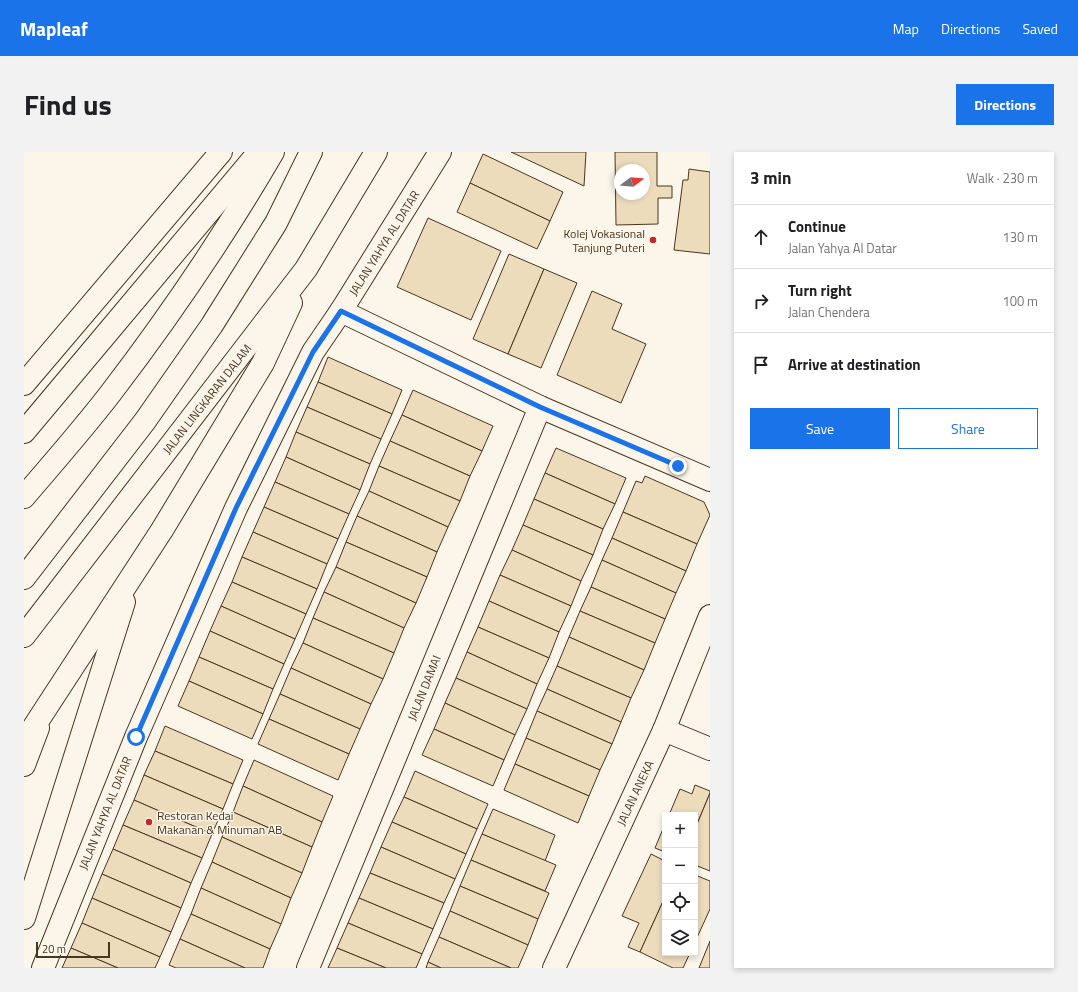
<!DOCTYPE html>
<meta charset="utf-8">
<style>
:root{--surface:#fff;--page:#f2f2f2;--text:#202124;--muted:#757577;--line:#e0e0e0;--accent:#1a73e8}
body{margin:0;font-family:"Titillium Web",sans-serif;background:var(--page);color:var(--text)}
.controls{position:absolute;right:12px;bottom:12px;display:grid;overflow:hidden;border-radius:0px;box-shadow:0 2px 6px #0003}
.controls button{width:36px;height:36px;display:grid;place-items:center;padding:0;border:0;border-bottom:1px solid var(--line);background:var(--surface);color:var(--text);font:20px sans-serif}
.compass{position:absolute;left:590px;top:12px;width:36px;height:36px;border-radius:50%;background:var(--surface);box-shadow:0 2px 6px #0003;rotate:74deg}
.scale{position:absolute;left:12px;bottom:10px;width:74px;box-sizing:border-box;padding-left:4px;border:2px solid #4a3520;border-top:0;font-size:11px;line-height:14px;white-space:nowrap;color:#4a3520;-webkit-text-stroke:3px #fbf6e9;paint-order:stroke}
.stop{position:absolute;width:12px;height:12px;margin:-9px;border:3px solid #1a73e8;border-radius:50%;background:#fff}
.stop.end{background:#1a73e8;border-color:#fff;box-shadow:0 1px 4px #0008}
.list{margin:0;padding:0;list-style:none}
h2{display:flex;justify-content:space-between;align-items:center;height:52px;margin:0;padding:0 16px;font-size:17px}
h2 small{font-size:13px;font-weight:400;color:var(--muted)}
.list li{display:grid;grid-template-columns:26px 1fr auto;gap:12px;align-items:center;box-sizing:border-box;height:64px;padding:0 16px;border-top:1px solid var(--line)}
.list b{display:block;font-size:15px;white-space:nowrap}
.list p{margin:0;font-size:13px;white-space:nowrap;color:var(--muted)}
.list em{font-size:13px;font-style:normal;color:var(--muted)}
.actions{display:flex;gap:8px;padding:12px 16px}
.actions a{flex:1;padding:9px 0;border:1px solid var(--accent);border-radius:0px;text-align:center;font-size:14px;color:var(--accent)}
.actions .main{background:var(--accent);color:#fff}
.icon{flex:none;width:22px;height:22px;fill:none;stroke:currentColor;stroke-width:2;stroke-linecap:round;stroke-linejoin:round}
.map{position:relative;flex:none;width:686px;height:816px;overflow:hidden;border-radius:0px}
header{display:flex;align-items:center;gap:24px;box-sizing:border-box;height:56px;padding:0 20px;background:var(--accent);color:#fff}
header strong{font-size:19px}
nav{display:flex;gap:22px;margin-inline-start:auto;font-size:14px}
.intro{display:flex;align-items:center;justify-content:space-between;box-sizing:border-box;height:96px;padding:0 24px}
h1{margin:0;font-size:28px}
.button{padding:10px 18px;border-radius:0px;background:var(--accent);color:#fff;font-size:14px;font-weight:700}
main{display:flex;gap:24px;padding:0 24px}
aside{flex:1;background:var(--surface);border-radius:0px;box-shadow:0 2px 6px #0003}
.map>svg:first-child{display:block}
.building{fill:#ecdcbc;stroke:#4a3520;fill-rule:evenodd}
.lines{fill:none;stroke-linecap:round;stroke-linejoin:round}
.minor-casing{stroke:#4a3520;stroke-width:24}
.highway-casing{stroke:#4a3520;stroke-width:24}
.minor{stroke:#fbf6e9;stroke-width:22}
.highway{stroke:#fbf6e9;stroke-width:22}
.route{stroke:#1a73e8;stroke-width:5}
.poi-dot{fill:#c62828;stroke:#fbf6e9;stroke-width:1.5}
.labels{text-anchor:middle;dominant-baseline:central;stroke-width:3;stroke-linejoin:round;paint-order:stroke}
.poi-label{font-size:12px;fill:#4a3520;stroke:#fbf6e9;text-anchor:end}
.street-label{font-size:12px;fill:#4a3520;stroke:#fbf6e9}
</style>
<header>
<strong>Mapleaf</strong>
<nav><a>Map</a><a>Directions</a><a>Saved</a></nav>
</header>
<div class="intro"><h1>Find us</h1><a class="button">Directions</a></div>
<main>
<div class="map">
<svg width="686" height="816" viewBox="0 0 686 816">
<rect width="100%" height="100%" fill="#fbf6e9"/>
<g class="building">
<polygon points="487,0 562,0 560,34"/>
<path d="M591,0H633V34H648V46H634V72L592,73ZM596,18H620V42H596Z"/>
<polygon points="459,2 539,40 526,69 446,31"/>
<polygon points="665,17 686,20 686,102 650,98 659,28 664,28"/>
<polygon points="446,31 526,69 513,97 433,60"/>
<polygon points="404,66 477,99 447,168 373,135"/>
<polygon points="485,102 520,117 484,202 449,187"/>
<polygon points="520,117 553,131 517,216 484,202"/>
<polygon points="568,139 598,152 588,177 622,192 597,251 533,223"/>
<polygon points="304,205 378,238 368,262 294,230"/>
<polygon points="294,230 368,262 357,287 283,255"/>
<polygon points="389,238 469,274 458,299 378,263"/>
<polygon points="283,255 357,287 346,312 272,280"/>
<polygon points="378,263 458,299 446,324 366,289"/>
<polygon points="272,280 346,312 336,338 262,305"/>
<polygon points="366,289 446,324 436,349 355,314"/>
<polygon points="532,296 602,326 591,352 521,321"/>
<polygon points="262,305 336,338 325,362 251,330"/>
<polygon points="355,314 436,349 424,375 345,339"/>
<polygon points="521,321 591,352 579,377 510,347"/>
<polygon points="621,324 680,350 686,363 673,392 599,360 612,329 618,331"/>
<polygon points="251,330 325,362 314,387 240,355"/>
<polygon points="345,339 424,375 413,400 333,364"/>
<polygon points="510,347 579,377 569,403 499,373"/>
<polygon points="240,355 314,387 303,412 229,380"/>
<polygon points="599,360 673,392 662,419 588,386"/>
<polygon points="333,364 413,400 403,425 322,390"/>
<polygon points="499,373 569,403 557,429 488,398"/>
<polygon points="229,380 303,412 293,437 218,405"/>
<polygon points="588,386 662,419 652,441 578,408"/>
<polygon points="322,390 403,425 392,451 312,415"/>
<polygon points="488,398 557,429 547,454 476,423"/>
<polygon points="218,405 293,437 282,462 208,430"/>
<polygon points="578,408 652,441 641,467 567,435"/>
<polygon points="312,415 392,451 380,476 300,440"/>
<polygon points="476,423 547,454 535,480 465,449"/>
<polygon points="208,430 282,462 271,487 197,454"/>
<polygon points="567,435 641,467 631,491 556,459"/>
<polygon points="300,440 380,476 370,501 289,466"/>
<polygon points="465,449 535,480 525,506 454,475"/>
<polygon points="197,454 271,487 260,512 186,479"/>
<polygon points="556,459 631,491 620,518 545,485"/>
<polygon points="289,466 370,501 359,527 279,491"/>
<polygon points="454,475 525,506 513,532 443,500"/>
<polygon points="186,479 260,512 249,537 175,505"/>
<polygon points="545,485 620,518 607,546 533,514"/>
<polygon points="279,491 359,527 347,552 267,516"/>
<polygon points="443,500 513,532 503,557 432,526"/>
<polygon points="175,505 249,537 239,562 165,529"/>
<polygon points="533,514 607,546 597,570 523,537"/>
<polygon points="267,516 347,552 336,577 256,542"/>
<polygon points="432,526 503,557 491,583 421,551"/>
<polygon points="165,529 239,562 228,587 154,554"/>
<polygon points="523,537 597,570 588,592 513,559"/>
<polygon points="256,542 336,577 325,602 245,567"/>
<polygon points="421,551 491,583 480,608 410,577"/>
<polygon points="513,559 588,592 576,618 502,586"/>
<polygon points="245,567 325,602 314,628 234,592"/>
<polygon points="141,574 219,608 209,632 131,599"/>
<polygon points="410,577 480,608 469,634 398,603"/>
<polygon points="502,586 576,618 565,644 491,612"/>
<polygon points="131,599 209,632 199,657 120,623"/>
<polygon points="230,608 309,644 298,670 219,634"/>
<polygon points="491,612 565,644 554,671 480,638"/>
<polygon points="391,619 464,652 453,677 380,645"/>
<polygon points="120,623 199,657 188,682 110,648"/>
<polygon points="671,633 686,639 686,641 671,677 671,663 645,663 656,637 668,642"/>
<polygon points="219,634 298,670 288,695 209,660"/>
<polygon points="686,641 686,719 671,713 671,677"/>
<polygon points="380,645 453,677 442,702 368,670"/>
<polygon points="110,648 188,682 178,706 99,673"/>
<polygon points="469,657 531,683 521,709 458,682"/>
<polygon points="209,660 288,695 278,721 198,685"/>
<polygon points="368,670 442,702 431,727 357,695"/>
<polygon points="641,672 641,700 631,696"/>
<polygon points="99,673 178,706 167,731 89,697"/>
<polygon points="458,682 532,713 521,739 447,708"/>
<polygon points="198,685 278,721 267,746 188,710"/>
<polygon points="357,695 431,727 420,751 346,721"/>
<polygon points="89,697 167,731 157,756 78,722"/>
<polygon points="627,702 641,709 641,745 616,800 604,795 615,771 598,764"/>
<polygon points="447,708 525,741 514,767 436,734"/>
<polygon points="188,710 267,746 257,772 177,736"/>
<polygon points="346,721 420,751 409,777 335,746"/>
<polygon points="78,722 157,756 147,780 68,746"/>
<polygon points="671,723 686,729 686,757 671,790"/>
<polygon points="436,734 514,767 504,793 426,759"/>
<polygon points="177,736 257,772 246,797 167,762"/>
<polygon points="641,745 641,801 666,801 659,816 649,816 616,800"/>
<polygon points="68,746 147,780 136,805 58,771"/>
<polygon points="335,746 409,777 398,802 324,771"/>
<polygon points="426,759 504,793 494,816 487,816 415,785"/>
<polygon points="167,762 246,797 239,816 221,816 156,787"/>
<polygon points="58,771 136,805 131,816 94,816 47,796"/>
<polygon points="324,771 398,802 392,816 362,816 313,796"/>
<polygon points="415,785 487,816 417,816 404,810"/>
<polygon points="156,787 221,816 152,816 145,813"/>
<polygon points="686,789 686,816 675,816"/>
<polygon points="47,796 94,816 38,816"/>
<polygon points="313,796 362,816 304,816"/>
<polygon points="404,810 417,816 402,816"/>
</g>
<g class="lines">
<defs>
<g id="minor">
<polyline points="317,159 516,255 686,328"/>
<polyline points="640,578 686,597"/>
<polyline points="19,816 112,585 212,356 289,200 317,159 416,0"/>
<polyline points="284,816 516,255"/>
<polyline points="530,816 640,578 686,464"/>
</g>
<g id="highway">
<polyline points="0,232 197,0"/>
<polyline points="0,280 235,0"/>
<path d="M0,345C29,311 59,277 86,242C145,165 200,84 249,0"/>
<polyline points="0,426 121,269 188,173 252,71 287,0"/>
<polyline points="0,484 282,117 352,0"/>
<polyline points="0,590 138,378 239,211 267,151"/>
<polyline points="0,613 14,576"/>
<polyline points="0,766 100,450"/>
</g>
</defs>
<use href="#minor" class="minor-casing"/>
<use href="#highway" class="highway-casing"/>
<use href="#minor" class="minor"/>
<use href="#highway" class="highway"/>
</g>
<g class="lines">
<polyline class="route" points="112,585 212,356 289,200 317,159 516,255 654,314"/>
</g>
<g class="poi-dot">
<circle cx="629" cy="88" r="4"/>
<circle cx="125" cy="670" r="4"/>
</g>
<g class="labels">
<g class="poi-label">
<text x="621" y="81">Kolej Vokasional<tspan x="621" dy="14">Tanjung Puteri</tspan></text>
<text x="133" y="663" text-anchor="start">Restoran Kedai<tspan x="133" dy="14">Makanan &amp; Minuman AB</tspan></text>
</g>
<g class="street-label">
<text transform="translate(360 91) rotate(-58)">JALAN YAHYA AL DATAR</text>
<text transform="translate(183 247) rotate(-52)">JALAN LINGKARAN DALAM</text>
<text transform="translate(400 536) rotate(-68)">JALAN DAMAI</text>
<text transform="translate(611 641) rotate(-65)">JALAN ANEKA</text>
<text transform="translate(81 661) rotate(-68)">JALAN YAHYA AL DATAR</text>
</g>
</g>
</svg>
<div class="controls">
<button>+</button>
<button>−</button>
<button><svg class="icon" aria-label="locate" viewBox="0 0 24 24"><circle cx="12" cy="12" r="6"/><path d="M12 2v4M12 18v4M2 12h4M18 12h4"/></svg></button>
<button><svg class="icon" aria-label="layers" viewBox="0 0 24 24"><path d="M12 4l9 5-9 5-9-5zM3 14l9 5 9-5"/></svg></button>
</div>
<svg class="compass" viewBox="-18 -18 36 36"><path d="M0-13l5 13h-10z" fill="#e53935"/><path d="M0 13l5-13h-10z" fill="#757577"/></svg>
<div class="scale">20 m</div>
<div class="stop" style="left:112px;top:585px"></div>
<div class="stop end" style="left:654px;top:314px"></div>
</div>
<aside>
<h2>3 min<small>Walk · 230 m</small></h2>
<ul class="list">
<li><svg class="icon" aria-label="ahead" viewBox="0 0 24 24"><path d="M12 20V5M6 11l6-6 6 6"/></svg><div><b>Continue</b><p>Jalan Yahya Al Datar</p></div><em>130 m</em></li>
<li><svg class="icon" aria-label="right" viewBox="0 0 24 24"><path d="M7 20v-9h11M14 6l5 5-5 5"/></svg><div><b>Turn right</b><p>Jalan Chendera</p></div><em>100 m</em></li>
<li><svg class="icon" aria-label="arrive" viewBox="0 0 24 24"><path d="M6 21V4h12l-3 4 3 4H6"/></svg><div><b>Arrive at destination</b></div></li>
</ul>
<div class="actions"><a class="main">Save</a><a>Share</a></div>
</aside>
</main>
